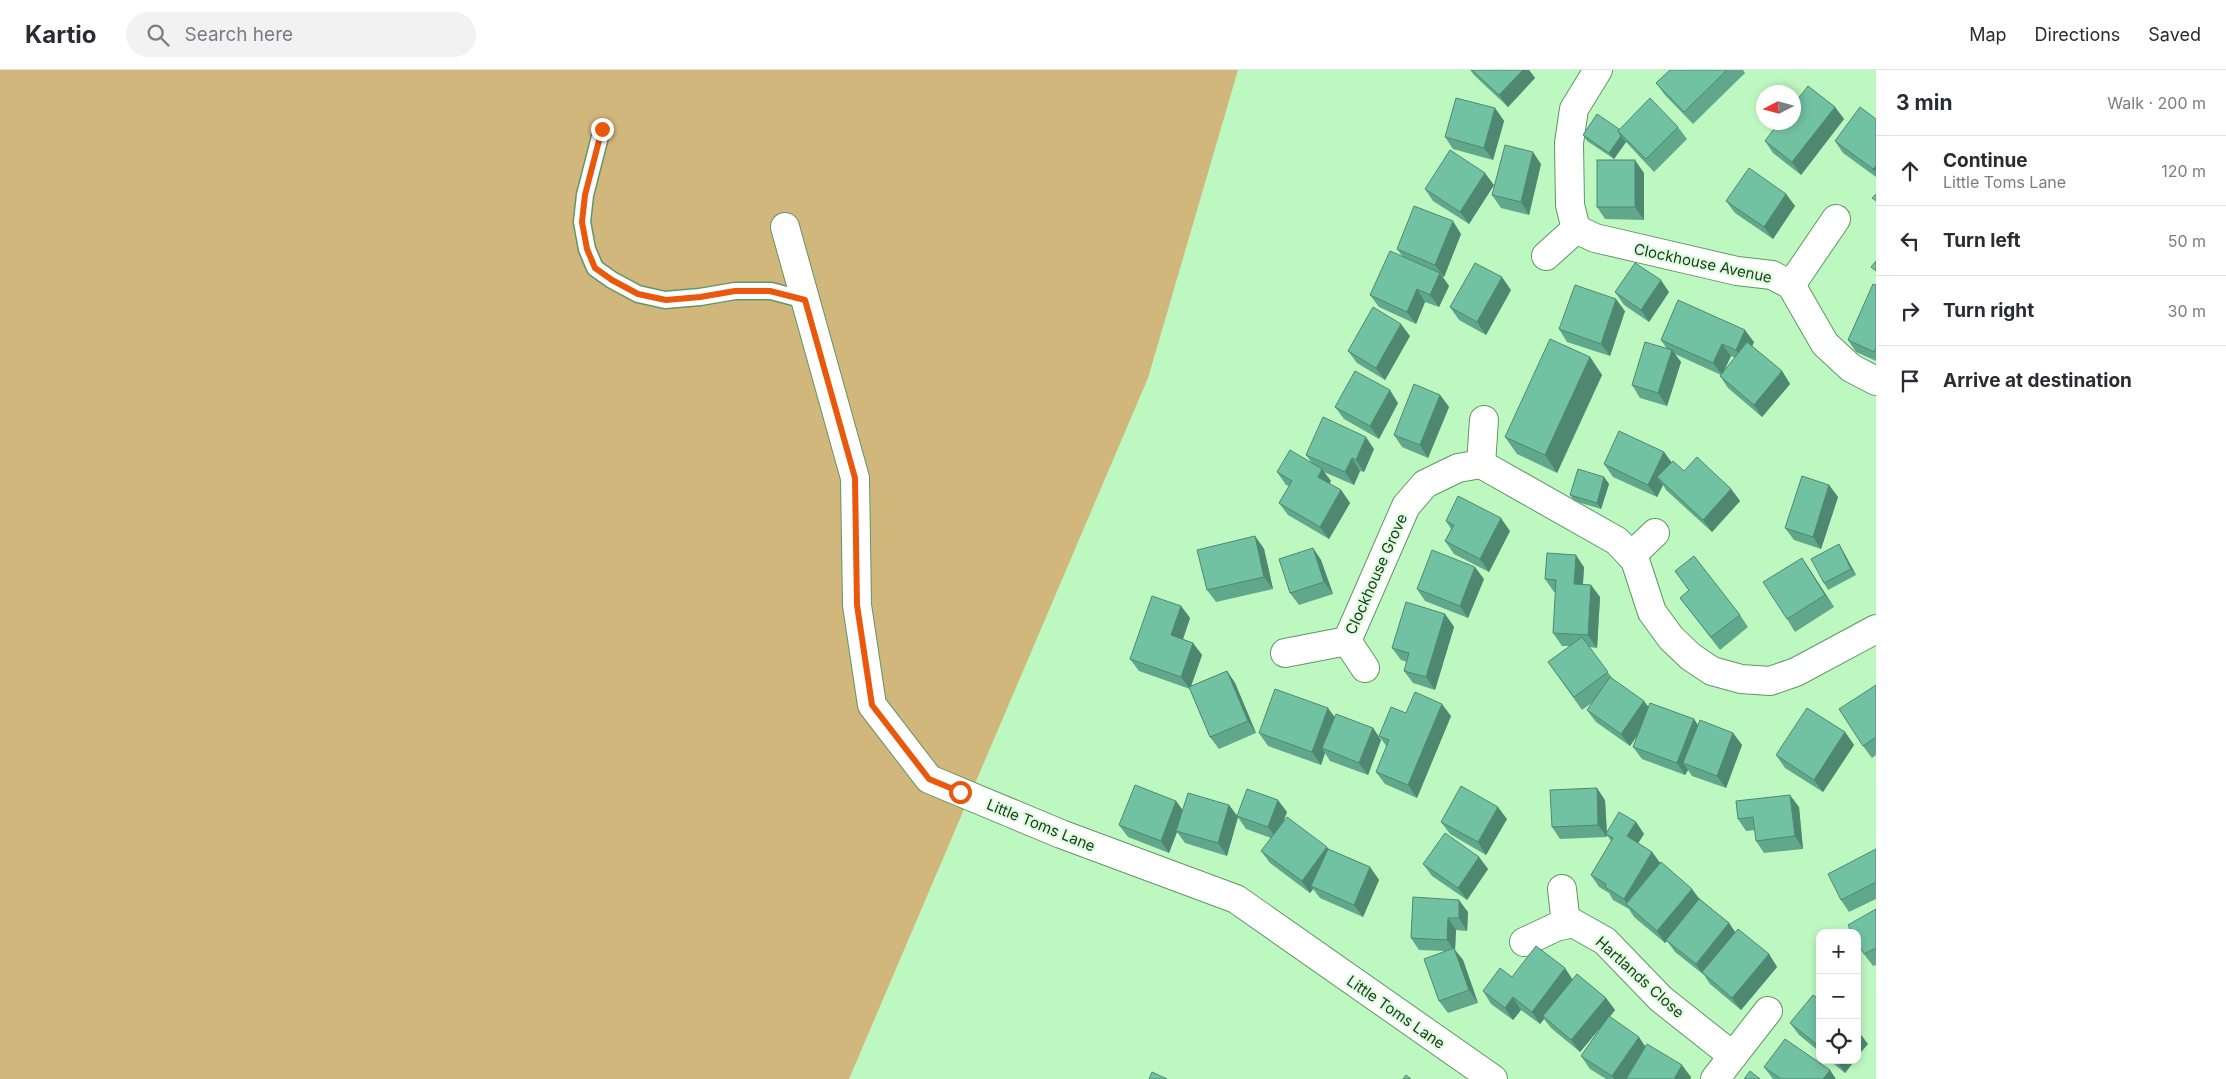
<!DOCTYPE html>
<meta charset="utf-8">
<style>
:root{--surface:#fff;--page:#f2f2f3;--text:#2b2b33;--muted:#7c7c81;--line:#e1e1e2}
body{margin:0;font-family:Inter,sans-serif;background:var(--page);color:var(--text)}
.controls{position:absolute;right:15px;bottom:15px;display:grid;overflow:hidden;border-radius:10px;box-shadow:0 2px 8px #0003}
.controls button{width:45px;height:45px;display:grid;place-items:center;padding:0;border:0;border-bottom:1px solid var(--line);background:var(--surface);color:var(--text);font:25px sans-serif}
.compass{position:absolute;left:1756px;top:15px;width:45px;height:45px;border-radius:50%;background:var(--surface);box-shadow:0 2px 8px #0003;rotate:264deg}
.stop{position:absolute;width:15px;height:15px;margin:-11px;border:4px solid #ea580c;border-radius:50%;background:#fff}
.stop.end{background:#ea580c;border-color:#fff;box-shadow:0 1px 5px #0008}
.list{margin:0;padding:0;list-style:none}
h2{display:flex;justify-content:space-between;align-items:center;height:65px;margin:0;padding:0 20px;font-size:21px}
h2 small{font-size:16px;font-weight:400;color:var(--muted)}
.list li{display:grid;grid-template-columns:32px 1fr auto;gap:15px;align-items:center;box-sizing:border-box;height:70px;padding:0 20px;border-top:1px solid var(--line)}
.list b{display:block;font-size:19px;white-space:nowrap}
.list p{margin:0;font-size:16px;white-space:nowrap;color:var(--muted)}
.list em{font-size:16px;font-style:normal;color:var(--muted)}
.icon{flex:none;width:28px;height:28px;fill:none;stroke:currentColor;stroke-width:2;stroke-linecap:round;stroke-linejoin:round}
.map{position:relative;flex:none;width:1876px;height:1009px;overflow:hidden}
header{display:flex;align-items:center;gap:30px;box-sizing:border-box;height:70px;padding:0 25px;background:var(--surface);border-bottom:1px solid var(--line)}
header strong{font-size:24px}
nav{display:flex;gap:28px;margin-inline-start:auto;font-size:18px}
.search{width:350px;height:45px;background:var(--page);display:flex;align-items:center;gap:12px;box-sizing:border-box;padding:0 18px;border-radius:28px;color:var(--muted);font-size:19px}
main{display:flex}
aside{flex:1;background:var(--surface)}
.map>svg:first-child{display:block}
.green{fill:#d1b77c}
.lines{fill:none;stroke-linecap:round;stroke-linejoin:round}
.lane-casing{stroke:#609664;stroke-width:19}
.street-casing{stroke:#609664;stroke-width:30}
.lane{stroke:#fff;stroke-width:16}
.street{stroke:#fff;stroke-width:28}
.wall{fill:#61a78b;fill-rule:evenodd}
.shaded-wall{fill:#4f8871}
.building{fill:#71c2a2;stroke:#4f8871}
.route{stroke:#ea580c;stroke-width:6}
.labels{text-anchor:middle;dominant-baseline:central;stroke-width:4.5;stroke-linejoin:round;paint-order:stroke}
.street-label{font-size:15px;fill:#223924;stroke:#dcfedd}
</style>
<header>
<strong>Kartio</strong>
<div class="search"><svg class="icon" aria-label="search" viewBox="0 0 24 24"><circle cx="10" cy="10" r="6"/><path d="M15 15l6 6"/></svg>Search here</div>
<nav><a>Map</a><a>Directions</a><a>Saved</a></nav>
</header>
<main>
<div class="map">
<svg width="1876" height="1009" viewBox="0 0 1876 1009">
<rect width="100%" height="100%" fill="#bef8c1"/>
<polygon class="green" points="0,0 1238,0 1148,308 849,1009 0,1009"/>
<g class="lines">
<defs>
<polyline id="lane" points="602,59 585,125 582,152 587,179 595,198 612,210 638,224 665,230 700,227 735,221 771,221 805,230"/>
<g id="street">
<polyline points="1598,0 1574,39 1569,73 1570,135 1576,159 1595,168 1737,201 1772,205 1791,215 1825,274 1851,298 1876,311"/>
<polyline points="785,157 855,408 857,535 872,635 929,709 1061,764 1236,829 1493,1009"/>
<polyline points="1546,186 1576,159"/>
<polyline points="1791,215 1836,149"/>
<polyline points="1481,394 1484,350"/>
<polyline points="1631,486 1655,463"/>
<polyline points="1347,571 1365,598"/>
<polyline points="1285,583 1347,571 1406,436 1425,414 1458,398 1481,394 1617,471 1635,490 1652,542 1671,568 1691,587 1712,601 1741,609 1770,611 1796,602 1876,559"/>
<polyline points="1562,819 1566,854"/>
<polyline points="1524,872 1556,857 1573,853 1605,871 1661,929 1733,986"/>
<polyline points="1715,1009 1768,941"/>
</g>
</defs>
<use href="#lane" class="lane-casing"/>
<use href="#street" class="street-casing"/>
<use href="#lane" class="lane"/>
<use href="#street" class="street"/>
</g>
<g class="wall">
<polygon points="1470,0 1529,0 1535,8 1508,37 1475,6"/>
<polygon points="1670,0 1743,0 1745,3 1693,54 1665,25 1656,13"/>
<polygon points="1835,37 1844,49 1801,105 1773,83 1765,71"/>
<polygon points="1495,38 1504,51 1493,90 1453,79 1445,67"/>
<polygon points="1876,49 1876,107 1843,83 1835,71"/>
<polygon points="1678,57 1687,69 1654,102 1626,72 1614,89 1587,71 1583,65 1619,59"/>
<polygon points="1541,94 1529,145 1501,138 1492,125"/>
<polygon points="1644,103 1644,150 1605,149 1597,137"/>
<polygon points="1494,115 1469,154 1433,131 1425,119"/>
<polygon points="1786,124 1795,136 1773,169 1735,143 1726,131"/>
<polygon points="1461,164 1444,207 1442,206 1449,216 1439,237 1425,232 1416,254 1379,237 1370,225 1402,186 1397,179"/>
<polygon points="1876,215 1876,291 1856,282 1848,270"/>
<polygon points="1511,220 1486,265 1459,250 1450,237"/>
<polygon points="1615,222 1669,222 1649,252 1624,235"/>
<polygon points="1625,241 1610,286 1567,272 1559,259"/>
<polygon points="1410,266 1385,310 1357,293 1348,281"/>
<path d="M1661,270L1754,272L1752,276L1782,301L1790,314L1762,347L1728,318L1720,306L1721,305L1675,284L1681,292L1667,336L1640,328L1632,315L1667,279ZM1731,286L1735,288L1724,301Z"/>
<polygon points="1590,287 1602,305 1557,403 1517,384 1505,367"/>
<polygon points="1440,325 1449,337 1428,388 1402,377 1394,365"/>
<polygon points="1398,333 1379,369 1344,349 1335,337"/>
<polygon points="1374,379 1364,402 1360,401 1354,415 1324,402 1331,411 1329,414 1341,420 1350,433 1329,469 1288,445 1279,433 1289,416 1286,415 1277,402 1311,392 1306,385"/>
<polygon points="1664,382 1671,393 1684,401 1731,419 1740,431 1712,462 1666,420 1663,415 1657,427 1613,407 1604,394"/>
<polygon points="1604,407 1609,414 1601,439 1574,431 1570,425"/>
<polygon points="1829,415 1838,427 1821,479 1794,470 1785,458"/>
<polygon points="1446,451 1510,461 1489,502 1454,484 1445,471 1451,459"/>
<polygon points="1255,466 1264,479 1273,519 1216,532 1207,520"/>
<polygon points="1839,474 1843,481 1856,505 1828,520 1824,513"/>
<polygon points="1313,478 1321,490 1333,524 1299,535 1290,523"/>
<polygon points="1802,488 1834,537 1795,562 1787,549"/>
<polygon points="1584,497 1583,514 1591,515 1600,527 1597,578 1589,577 1612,608 1649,637 1694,649 1698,655 1733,663 1742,675 1726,718 1692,706 1688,700 1685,705 1642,689 1633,677 1638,664 1630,676 1596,652 1587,640 1593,632 1582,640 1548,592 1570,576 1562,576 1553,563 1556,522 1554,522 1545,509"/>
<polygon points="1675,501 1740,545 1748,557 1720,580 1680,528 1689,521"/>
<polygon points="1484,509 1468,548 1425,531 1417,519"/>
<polygon points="1181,536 1190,548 1183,569 1193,573 1202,585 1191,616 1227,601 1235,613 1256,663 1219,679 1210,667 1190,618 1190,619 1139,601 1130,589"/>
<polygon points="1445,544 1454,557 1435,620 1413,613 1404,601 1407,592 1401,590 1392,578"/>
<polygon points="1876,615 1876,685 1872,688 1863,676"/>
<polygon points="1406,643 1451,646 1417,728 1385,714 1376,702 1387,677 1379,666"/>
<polygon points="1335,647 1373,658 1381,670 1368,705 1330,691 1325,683 1321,695 1268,676 1259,663"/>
<polygon points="1845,662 1854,675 1823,722 1785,698 1776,685"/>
<polygon points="1605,730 1607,763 1636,752 1644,764 1638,773 1652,782 1660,793 1700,829 1729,853 1735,862 1769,884 1777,897 1741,940 1710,914 1704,905 1675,882 1667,871 1665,873 1634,847 1629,839 1613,830 1609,823 1599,817 1591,805 1611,771 1607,765 1607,767 1560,769 1552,757"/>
<polygon points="1176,731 1182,740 1229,735 1238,747 1227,786 1185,773 1177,762 1169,783 1128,767 1119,755"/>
<polygon points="1799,737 1803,779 1764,783 1756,771 1755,760 1746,761 1738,749"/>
<polygon points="1287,742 1283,752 1329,779 1370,797 1379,810 1363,847 1320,828 1313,819 1310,823 1270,793 1261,781 1271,768 1246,759 1237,746"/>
<polygon points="1507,749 1486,785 1450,764 1441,752"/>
<polygon points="1876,779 1876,829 1849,842 1841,830"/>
<polygon points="1479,787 1488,799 1467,830 1432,806 1423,794"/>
<polygon points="1413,827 1468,842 1467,861 1456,860 1455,880 1463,890 1478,933 1448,943 1439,931 1445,881 1419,880 1411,868"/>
<polygon points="1876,839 1876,895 1873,896 1864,884"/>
<polygon points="1512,907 1573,909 1606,928 1615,940 1610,947 1645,976 1691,1007 1690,1009 1606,1009 1590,999 1581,986 1602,956 1580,982 1551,958 1544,949 1540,954 1521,940 1513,950 1491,934 1483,921"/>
<polygon points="1820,930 1820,982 1799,965 1790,953"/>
<polygon points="1829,990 1855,990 1845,1003"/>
<polygon points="1764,997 1836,1009 1773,1009"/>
</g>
<g class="shaded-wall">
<polygon points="1523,0 1529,0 1535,8 1508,37 1499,25"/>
<polygon points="1835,37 1844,49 1801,105 1792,92"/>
<polygon points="1495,38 1504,51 1493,90 1484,78"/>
<polygon points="1621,66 1626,72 1614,89 1609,83"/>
<polygon points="1533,82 1541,94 1529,145 1521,132"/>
<polygon points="1635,90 1644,103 1644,150 1635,137"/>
<polygon points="1876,96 1876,103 1873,99"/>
<polygon points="1485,103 1494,115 1469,154 1460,142"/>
<polygon points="1786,124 1795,136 1773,169 1764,157"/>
<polygon points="1453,151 1461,164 1444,207 1435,195"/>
<polygon points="1440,203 1449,216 1439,237 1430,225"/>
<polygon points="1502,207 1511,220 1486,265 1477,252"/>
<polygon points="1661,210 1669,222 1649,252 1641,240"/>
<polygon points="1417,219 1425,232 1416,254 1407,242"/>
<polygon points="1616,229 1625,241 1610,286 1601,274"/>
<polygon points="1401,254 1410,266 1385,310 1376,298"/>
<polygon points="1745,260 1754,272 1745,292 1736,280"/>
<polygon points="1722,274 1731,286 1722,305 1713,293"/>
<polygon points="1672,280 1681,292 1667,336 1658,323"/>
<polygon points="1590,287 1602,305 1557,403 1545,385"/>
<polygon points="1782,301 1790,314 1762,347 1754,335"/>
<polygon points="1390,320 1398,333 1379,369 1370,356"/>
<polygon points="1440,325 1449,337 1428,388 1420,375"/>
<polygon points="1366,367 1374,379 1364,402 1356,390"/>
<polygon points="1664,382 1673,394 1657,407 1663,415 1657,427 1648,415"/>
<polygon points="1352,388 1360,401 1354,415 1345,402"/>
<polygon points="1322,399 1331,411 1326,419 1318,407"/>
<polygon points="1604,407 1609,414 1601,439 1597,433"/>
<polygon points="1829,415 1838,427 1821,479 1813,467"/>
<polygon points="1731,419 1740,431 1712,462 1703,450"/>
<polygon points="1341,420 1350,433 1329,469 1320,457"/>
<polygon points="1501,448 1510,461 1489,502 1480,489"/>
<polygon points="1255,466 1264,479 1273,519 1264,507"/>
<polygon points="1839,474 1843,481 1856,505 1851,499"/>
<polygon points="1313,478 1321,490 1333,524 1324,512"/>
<polygon points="1576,485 1584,497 1582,526 1574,514"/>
<polygon points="1802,488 1810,500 1834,537 1825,525"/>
<polygon points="1475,497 1484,509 1468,548 1460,536"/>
<polygon points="1591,515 1600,527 1597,578 1588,565"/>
<polygon points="1181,536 1190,548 1180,578 1171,565"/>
<polygon points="1445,544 1454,557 1435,620 1426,607"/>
<polygon points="1193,573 1202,585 1190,619 1181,607"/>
<polygon points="1227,601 1235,613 1256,663 1248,651"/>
<polygon points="1644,631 1653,643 1630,676 1621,664"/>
<polygon points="1442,634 1451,646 1417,728 1408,715"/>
<polygon points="1328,638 1337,650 1322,678 1325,683 1321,695 1312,682"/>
<polygon points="1694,649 1702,662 1683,693 1688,700 1685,705 1677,693"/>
<polygon points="1373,658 1381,670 1368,705 1359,693"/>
<polygon points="1845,662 1854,675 1823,722 1814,710"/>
<polygon points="1733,663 1742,675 1726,718 1717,706"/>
<polygon points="1597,718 1605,730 1607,767 1598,755"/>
<polygon points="1790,725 1799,737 1803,779 1795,766"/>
<polygon points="1278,730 1287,742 1277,769 1268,757"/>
<polygon points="1176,731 1185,743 1176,761 1177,762 1169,783 1161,771"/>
<polygon points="1229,735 1238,747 1227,786 1218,773"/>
<polygon points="1498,737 1507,749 1486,785 1478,772"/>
<polygon points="1636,752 1644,764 1635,778 1627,766"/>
<polygon points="1327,777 1335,789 1311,816 1313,819 1310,823 1302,811"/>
<polygon points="1652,782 1661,794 1630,838 1624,829"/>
<polygon points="1479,787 1488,799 1467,830 1458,818"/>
<polygon points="1370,797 1379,810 1363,847 1354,835"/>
<polygon points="1692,819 1701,831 1665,873 1657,861"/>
<polygon points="1459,830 1468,842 1467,861 1459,848"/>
<polygon points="1448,848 1456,860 1455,880 1463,890 1478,933 1469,920 1455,882 1447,870"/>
<polygon points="1729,853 1737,865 1702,903 1696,894"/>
<polygon points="1769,884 1777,897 1741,940 1732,928"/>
<polygon points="1565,898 1573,910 1543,946 1544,949 1540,954 1532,942"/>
<polygon points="1513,927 1521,940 1513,950 1505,938"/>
<polygon points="1606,928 1615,940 1580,982 1571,970"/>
<polygon points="1859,962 1868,974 1857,987 1857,965"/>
<polygon points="1639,967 1647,979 1627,1009 1614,1009 1612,1006"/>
<polygon points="1836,990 1855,990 1845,1003"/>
<polygon points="1682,995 1691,1007 1690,1009 1674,1009"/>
<polygon points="1830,1000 1836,1009 1823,1009"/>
</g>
<g class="building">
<polygon points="1472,0 1523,0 1499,25"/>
<polygon points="1670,0 1727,0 1684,42 1656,13"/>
<polygon points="1808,16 1835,37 1792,92 1765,71 1779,52 1794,52 1794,34"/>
<polygon points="1456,28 1495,38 1484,78 1445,67"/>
<polygon points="1650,28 1678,57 1646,89 1618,61"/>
<polygon points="1860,37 1876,49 1876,96 1873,99 1835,71"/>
<polygon points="1597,44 1619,59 1618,61 1621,66 1609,83 1583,65"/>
<polygon points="1505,75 1533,82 1521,132 1492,125"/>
<polygon points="1450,80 1485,103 1460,142 1425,119"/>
<rect x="1597" y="90" width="38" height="47"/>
<polygon points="1749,98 1786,124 1764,157 1726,131"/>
<polygon points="1876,124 1876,131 1872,128"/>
<polygon points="1414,136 1453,151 1435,195 1397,179"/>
<polygon points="1390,181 1440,203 1430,225 1417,219 1407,242 1370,225"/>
<polygon points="1876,191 1876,201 1871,197"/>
<polygon points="1475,193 1502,207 1477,252 1450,237"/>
<polygon points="1635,193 1661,210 1641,240 1615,222"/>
<polygon points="1873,214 1876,215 1876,277 1874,282 1848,270"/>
<polygon points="1575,215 1616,229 1601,274 1559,259"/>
<polygon points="1678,230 1745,260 1736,280 1722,274 1713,293 1661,270"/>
<polygon points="1373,237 1401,254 1376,298 1348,281"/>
<polygon points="1550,269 1590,287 1545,385 1505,367"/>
<polygon points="1645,272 1672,280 1658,323 1632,315"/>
<polygon points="1747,272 1782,301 1754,335 1720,306"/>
<polygon points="1355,301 1390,320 1370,356 1335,337"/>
<polygon points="1414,314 1440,325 1420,375 1394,365"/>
<polygon points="1323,347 1366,367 1356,390 1352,388 1345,402 1306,385"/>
<polygon points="1619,361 1664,382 1648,415 1604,394"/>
<polygon points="1290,380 1322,399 1318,407 1341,420 1320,457 1279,433 1292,411 1277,402"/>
<polygon points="1697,387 1731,419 1703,450 1657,407 1673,391 1684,401"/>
<polygon points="1578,399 1604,407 1597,433 1570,425"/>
<polygon points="1802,406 1829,415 1813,467 1785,458"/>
<polygon points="1458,426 1501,448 1480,489 1445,471 1454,455 1446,451"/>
<polygon points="1255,466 1264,507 1207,520 1197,480"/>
<polygon points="1839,474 1851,499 1824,513 1811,489"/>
<polygon points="1313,478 1324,512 1290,523 1279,489"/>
<polygon points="1432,480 1475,497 1460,536 1417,519"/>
<polygon points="1547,483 1576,485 1574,514 1591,515 1588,565 1553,563 1556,510 1545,509"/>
<polygon points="1694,486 1740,545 1711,567 1680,528 1689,520 1675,501"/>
<polygon points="1802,488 1825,525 1787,549 1763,512"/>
<polygon points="1152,526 1181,536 1171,565 1193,573 1181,607 1130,589"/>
<polygon points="1406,532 1445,544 1426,607 1404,601 1409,583 1392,578"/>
<polygon points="1582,567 1608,602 1574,627 1548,592"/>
<polygon points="1227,601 1248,651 1210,667 1189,617"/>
<polygon points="1610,607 1644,631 1621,664 1587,640"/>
<polygon points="1876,615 1876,667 1863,676 1839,639"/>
<polygon points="1275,619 1328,638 1312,682 1259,663"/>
<polygon points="1415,622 1442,634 1408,715 1376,702 1389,670 1379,666 1391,637 1406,643"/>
<polygon points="1650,633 1694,649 1677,693 1633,677"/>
<polygon points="1807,638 1845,662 1814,710 1776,685"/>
<polygon points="1336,644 1373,658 1359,693 1322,678"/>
<polygon points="1700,650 1733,663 1717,706 1683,693"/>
<polygon points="1135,715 1176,731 1161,771 1119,755"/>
<polygon points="1461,716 1498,737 1478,772 1441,752"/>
<polygon points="1597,718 1598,755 1552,757 1550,720"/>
<polygon points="1247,719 1278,730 1268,757 1237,746"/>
<polygon points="1188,723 1229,735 1218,773 1176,761"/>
<polygon points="1790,725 1795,766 1756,771 1753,747 1738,749 1736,731"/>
<polygon points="1619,742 1636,752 1627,766 1652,782 1624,829 1605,817 1606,814 1591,805 1613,768 1606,764"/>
<polygon points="1287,747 1327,777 1302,811 1261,781"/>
<polygon points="1445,763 1479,787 1458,818 1423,794"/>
<polygon points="1328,779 1370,797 1354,835 1311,816"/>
<polygon points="1876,779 1876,812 1841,830 1828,804"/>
<polygon points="1661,792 1692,819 1657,861 1626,834"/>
<polygon points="1413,827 1459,830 1459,848 1448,848 1447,870 1411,868"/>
<polygon points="1699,829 1729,853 1696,894 1666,870"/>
<polygon points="1876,839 1876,878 1864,884 1857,872 1857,863 1852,863 1848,855"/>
<polygon points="1738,859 1769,884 1732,928 1702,902"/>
<polygon points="1536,876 1565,898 1532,942 1513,927 1505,938 1483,921 1500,898 1512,907"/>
<polygon points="1454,878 1469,920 1439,931 1424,889"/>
<polygon points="1577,904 1606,928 1571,970 1543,946"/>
<polygon points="1813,925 1820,930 1820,977 1790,953"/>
<polygon points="1609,946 1639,967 1612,1006 1581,986"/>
<polygon points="1785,969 1830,1000 1823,1009 1781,1009 1764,997"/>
<polygon points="1647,974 1682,995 1674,1009 1626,1009"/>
<polygon points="1750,1001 1760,1009 1744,1009"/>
<polygon points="1152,1002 1167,1009 1149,1009"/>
<polygon points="1406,1005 1411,1009 1403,1009"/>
</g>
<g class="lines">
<polyline class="route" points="602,59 585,125 582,152 587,179 595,198 612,210 638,224 666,230 700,227 735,221 770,221 805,230 855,408 857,535 872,635 929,709 960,722"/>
</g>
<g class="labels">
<g class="street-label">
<text transform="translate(1703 193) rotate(12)">Clockhouse Avenue</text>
<text transform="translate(1376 504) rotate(-66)">Clockhouse Grove</text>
<text transform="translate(1041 755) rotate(22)">Little Toms Lane</text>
<text transform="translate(1640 907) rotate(42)">Hartlands Close</text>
<text transform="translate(1396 942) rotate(35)">Little Toms Lane</text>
</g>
</g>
</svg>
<div class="controls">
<button>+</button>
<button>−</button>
<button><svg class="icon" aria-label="locate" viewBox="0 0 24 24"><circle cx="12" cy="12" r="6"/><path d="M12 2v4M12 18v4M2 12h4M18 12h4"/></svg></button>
</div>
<svg class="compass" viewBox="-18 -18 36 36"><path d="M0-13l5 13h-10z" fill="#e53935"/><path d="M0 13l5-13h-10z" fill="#7c7c81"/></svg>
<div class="stop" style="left:960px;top:722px"></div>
<div class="stop end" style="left:602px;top:59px"></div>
</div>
<aside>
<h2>3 min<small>Walk · 200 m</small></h2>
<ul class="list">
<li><svg class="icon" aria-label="ahead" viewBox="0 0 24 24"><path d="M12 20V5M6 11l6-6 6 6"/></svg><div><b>Continue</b><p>Little Toms Lane</p></div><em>120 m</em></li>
<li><svg class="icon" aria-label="left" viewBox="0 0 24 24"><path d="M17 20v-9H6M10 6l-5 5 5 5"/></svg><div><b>Turn left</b></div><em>50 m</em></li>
<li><svg class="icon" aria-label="right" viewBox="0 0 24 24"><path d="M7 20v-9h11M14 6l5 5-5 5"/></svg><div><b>Turn right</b></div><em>30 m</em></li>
<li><svg class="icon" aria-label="arrive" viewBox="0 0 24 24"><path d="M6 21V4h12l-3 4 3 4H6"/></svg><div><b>Arrive at destination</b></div></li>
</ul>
</aside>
</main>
